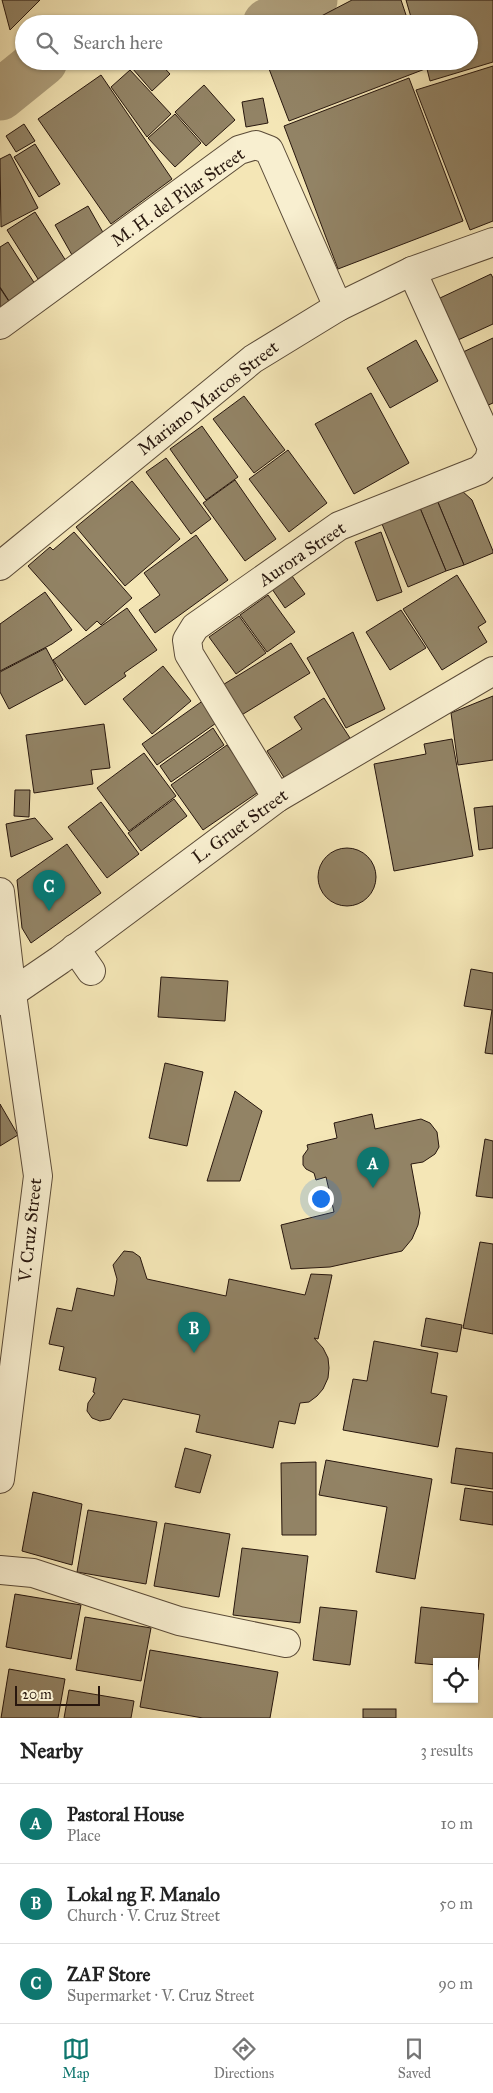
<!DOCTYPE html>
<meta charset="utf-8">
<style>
:root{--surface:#fff;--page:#f2f2f2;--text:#222;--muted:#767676;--line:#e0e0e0;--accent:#0f766e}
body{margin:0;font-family:"IM FELL Great Primer",serif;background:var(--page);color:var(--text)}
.controls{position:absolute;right:15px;bottom:15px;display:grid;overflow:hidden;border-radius:0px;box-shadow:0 1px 4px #0004}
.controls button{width:45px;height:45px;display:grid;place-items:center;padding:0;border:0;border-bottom:1px solid var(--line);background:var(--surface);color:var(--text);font:25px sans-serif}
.scale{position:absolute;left:15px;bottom:12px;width:85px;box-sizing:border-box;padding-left:5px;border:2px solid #28170e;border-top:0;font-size:14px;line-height:18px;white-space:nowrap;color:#28170e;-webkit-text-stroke:4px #f8efd0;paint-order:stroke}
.you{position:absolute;left:320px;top:1198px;width:18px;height:18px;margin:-12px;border:4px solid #fff;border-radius:50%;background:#1a73e8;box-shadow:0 0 0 8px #1a73e833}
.badge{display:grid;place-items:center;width:32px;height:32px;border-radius:50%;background:var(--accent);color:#fff;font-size:16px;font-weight:700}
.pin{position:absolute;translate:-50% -41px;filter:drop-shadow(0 1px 2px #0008)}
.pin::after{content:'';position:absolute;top:26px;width:18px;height:15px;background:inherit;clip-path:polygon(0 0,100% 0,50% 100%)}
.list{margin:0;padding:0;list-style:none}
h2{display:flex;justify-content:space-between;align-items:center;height:65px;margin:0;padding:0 20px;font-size:21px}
h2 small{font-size:16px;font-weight:400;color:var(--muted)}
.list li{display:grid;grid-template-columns:32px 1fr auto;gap:15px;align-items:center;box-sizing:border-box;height:80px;padding:0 20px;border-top:1px solid var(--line)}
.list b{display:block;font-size:19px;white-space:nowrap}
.list p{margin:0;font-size:16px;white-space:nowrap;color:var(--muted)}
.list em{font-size:16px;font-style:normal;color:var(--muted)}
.icon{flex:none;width:28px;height:28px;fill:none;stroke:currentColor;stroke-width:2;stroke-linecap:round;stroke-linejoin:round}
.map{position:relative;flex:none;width:493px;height:1718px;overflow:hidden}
.search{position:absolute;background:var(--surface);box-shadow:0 1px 4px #0004;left:15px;right:15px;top:15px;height:55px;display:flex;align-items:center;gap:12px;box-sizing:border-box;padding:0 18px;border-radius:28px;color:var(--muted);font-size:19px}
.sheet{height:305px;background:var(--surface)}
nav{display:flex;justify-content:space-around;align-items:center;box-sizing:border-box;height:70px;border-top:1px solid var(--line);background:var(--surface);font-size:14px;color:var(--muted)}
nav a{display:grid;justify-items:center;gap:2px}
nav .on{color:var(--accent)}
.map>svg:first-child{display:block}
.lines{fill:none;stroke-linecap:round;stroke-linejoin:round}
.river{stroke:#afa07d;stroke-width:51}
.building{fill:#928365;stroke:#28170e}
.minor-casing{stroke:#5b4b38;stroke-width:30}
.minor{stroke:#f8efd0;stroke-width:28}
.labels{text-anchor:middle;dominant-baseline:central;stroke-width:4;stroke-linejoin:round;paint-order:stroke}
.street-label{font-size:18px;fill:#28170e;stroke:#f8efd0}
</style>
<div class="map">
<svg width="493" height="1718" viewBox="0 0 493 1718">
<rect width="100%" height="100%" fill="#f4e6b6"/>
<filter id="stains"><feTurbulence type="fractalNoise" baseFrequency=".004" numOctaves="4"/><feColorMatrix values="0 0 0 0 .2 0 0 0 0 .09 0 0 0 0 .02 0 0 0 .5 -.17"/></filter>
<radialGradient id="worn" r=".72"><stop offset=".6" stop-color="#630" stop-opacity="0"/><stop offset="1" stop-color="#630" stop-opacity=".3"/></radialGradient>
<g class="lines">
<g class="river">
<polyline points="268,24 312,0"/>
<polyline points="0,95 42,61"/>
</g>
</g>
<g class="building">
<polygon points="2,0 40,0 10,30"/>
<polygon points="352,0 401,0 409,24 306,24"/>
<polygon points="406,0 493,0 493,62 430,81 425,61 469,61 469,24 413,24"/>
<polygon points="139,61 158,61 170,74 152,91 132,68"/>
<polygon points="266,61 422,61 425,69 289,121"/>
<polygon points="493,66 493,221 470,230 416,90"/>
<polygon points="130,70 171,114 147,137 111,87"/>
<polygon points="101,75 172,179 111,224 38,119"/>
<polygon points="409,78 463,221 338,269 284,126"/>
<polygon points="204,85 235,120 206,146 175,112"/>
<polygon points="263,98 268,123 246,127 242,102"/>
<polygon points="175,114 201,143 175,167 148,138"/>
<polygon points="24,124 35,141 16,152 6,136"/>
<polygon points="35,144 60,184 39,197 14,157"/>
<polygon points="10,154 38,208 1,227 0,159"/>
<polygon points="88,206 105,236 72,255 55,225"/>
<polygon points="35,212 66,261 38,279 7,230"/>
<polygon points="8,242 35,284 9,301 0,287 0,247"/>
<polygon points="491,274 493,278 493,324 458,340 440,298"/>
<polygon points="0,288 12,306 0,314"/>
<polygon points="493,338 493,403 486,406 461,353"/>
<polygon points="416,340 438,381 390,408 367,368"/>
<polygon points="371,393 409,463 354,494 315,424"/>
<polygon points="244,396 285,450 254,473 213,419"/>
<polygon points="202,426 238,477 206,500 170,449"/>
<polygon points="288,450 327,503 289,532 249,479"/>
<polygon points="166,458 211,519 191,534 146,472"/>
<polygon points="235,480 276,539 245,561 203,503"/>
<polygon points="132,481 180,539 125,586 76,527"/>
<polygon points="461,490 472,500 493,551 493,553 464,565 437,500"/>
<polygon points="437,500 464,565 446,571 420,508"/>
<polygon points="420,508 446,571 408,587 382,524"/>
<polygon points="74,532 132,598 101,625 97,621 86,631 28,566 50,547 53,550"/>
<polygon points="381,532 402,592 377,601 355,542"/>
<polygon points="196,535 228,580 155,633 139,610 160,595 144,573"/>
<polygon points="457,575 486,622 478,627 487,642 442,670 403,609"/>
<polygon points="292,576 305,594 285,608 272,589"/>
<polygon points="45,592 72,630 52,644 0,671 0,624"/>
<polygon points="268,595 295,632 267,652 240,615"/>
<polygon points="127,608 157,650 124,673 126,676 85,705 53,660"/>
<polygon points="401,610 426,648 390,670 366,632"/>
<polygon points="239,616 266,653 236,674 209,637"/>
<polygon points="353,632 385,709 346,728 307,658"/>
<polygon points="291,643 310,673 240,716 221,686"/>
<polygon points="46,648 63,680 9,709 0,692 0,672"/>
<polygon points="163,666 191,701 152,734 123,699"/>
<polygon points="493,696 493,760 458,765 451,713"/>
<polygon points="324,698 350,738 285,779 267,751 302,729 294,717"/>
<polygon points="204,700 219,721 157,765 142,744"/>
<polygon points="104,724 110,768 91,770 93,784 34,793 26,735"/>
<polygon points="213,728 224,745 171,782 160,766"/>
<polygon points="452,739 473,856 394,871 374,764 426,754 424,744"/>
<polygon points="227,745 260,791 203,830 171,785"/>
<polygon points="144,753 176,796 129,831 97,788"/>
<polygon points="15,790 30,790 29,817 14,816"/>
<polygon points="174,799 187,816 141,851 128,833"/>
<polygon points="101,802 139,854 107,878 68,827"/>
<polygon points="493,806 493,848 479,850 474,808"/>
<polygon points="35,818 53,839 11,857 6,824"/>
<polygon points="67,844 101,893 31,943 22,928 17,880"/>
<circle cx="347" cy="877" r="29"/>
<polygon points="471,969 493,973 493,1054 485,1053 492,1010 464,1006"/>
<polygon points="161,977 228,981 225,1021 158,1017"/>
<polygon points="165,1063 203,1072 187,1146 149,1138"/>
<polygon points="235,1091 262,1111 240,1181 207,1181"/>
<polygon points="0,1104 18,1135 0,1146"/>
<polygon points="372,1114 375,1129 421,1119 430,1123 437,1132 439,1147 435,1154 423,1162 411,1164 420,1213 418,1225 412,1239 402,1251 330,1267 291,1269 281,1225 334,1212 326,1177 316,1180 314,1173 306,1169 303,1165 303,1156 308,1149 307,1145 337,1138 334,1123"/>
<polygon points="485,1139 493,1141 493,1198 476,1196"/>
<polygon points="480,1242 493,1244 493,1334 463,1328"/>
<polygon points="124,1251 133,1252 140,1257 147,1279 226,1296 229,1279 305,1295 311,1274 332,1275 318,1339 314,1338 323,1348 328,1358 329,1368 328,1378 323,1389 317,1396 309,1402 300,1403 295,1424 279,1421 273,1448 196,1432 200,1415 123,1399 110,1419 100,1421 92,1418 87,1411 88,1403 95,1393 93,1392 96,1378 59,1370 64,1347 49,1344 57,1308 72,1311 77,1288 114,1296 117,1279 113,1265"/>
<polygon points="426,1318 462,1325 457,1352 421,1346"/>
<polygon points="374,1341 438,1353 431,1393 447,1396 438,1447 343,1430 353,1379 367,1381"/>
<polygon points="185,1448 211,1455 200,1493 175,1487"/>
<polygon points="456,1448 493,1453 493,1489 451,1483"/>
<polygon points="326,1460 432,1479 415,1579 376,1572 387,1507 319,1495"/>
<polygon points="316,1462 316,1535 282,1535 281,1463"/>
<polygon points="465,1488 493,1492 493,1525 460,1520"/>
<polygon points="33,1492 82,1504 72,1565 22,1551"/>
<polygon points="88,1510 157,1522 146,1584 77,1572"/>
<polygon points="165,1523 230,1534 219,1597 154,1586"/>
<polygon points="242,1548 308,1556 300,1623 233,1615"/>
<polygon points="15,1594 81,1605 71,1659 6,1647"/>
<polygon points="320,1607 357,1611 350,1665 313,1660"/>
<polygon points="421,1607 484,1614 478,1670 474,1669 474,1662 437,1662 437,1665 415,1663"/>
<polygon points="85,1617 151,1628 141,1681 76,1670"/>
<polygon points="150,1650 278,1672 270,1718 203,1718 140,1707"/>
<polygon points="9,1669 65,1679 58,1718 1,1718"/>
<polygon points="69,1690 134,1701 131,1718 64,1718"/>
<rect x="363" y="1709" width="33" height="9"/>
</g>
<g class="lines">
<defs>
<g id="minor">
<polyline points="0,325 239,150 256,145 269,150 338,307"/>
<polyline points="0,566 253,359 338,307 412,271 493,242"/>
<polyline points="277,798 189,654 187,640 195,627 339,526 480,470 489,460 492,448 412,271"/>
<polyline points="0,892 12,994 38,1176 0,1479"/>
<polyline points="75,948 91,971"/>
<polyline points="0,1001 60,960 277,798 493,671"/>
<polyline points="0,1570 33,1573 179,1621 286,1643"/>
</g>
</defs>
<use href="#minor" class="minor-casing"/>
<use href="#minor" class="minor"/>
</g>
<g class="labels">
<g class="street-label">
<text transform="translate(178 197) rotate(-35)">M. H. del Pilar Street</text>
<text transform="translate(208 398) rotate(-38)">Mariano Marcos Street</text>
<text transform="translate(302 554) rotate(-34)">Aurora Street</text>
<text transform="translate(240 826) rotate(-36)">L. Gruet Street</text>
<text transform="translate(30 1230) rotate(-84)">V. Cruz Street</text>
</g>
</g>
<rect width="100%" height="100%" filter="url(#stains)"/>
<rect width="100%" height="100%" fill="url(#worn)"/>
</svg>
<div class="controls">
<button><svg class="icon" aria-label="locate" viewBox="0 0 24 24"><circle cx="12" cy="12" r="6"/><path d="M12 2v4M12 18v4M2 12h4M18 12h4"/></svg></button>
</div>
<div class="scale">20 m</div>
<div class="you"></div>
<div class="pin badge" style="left:373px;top:1188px">A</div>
<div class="pin badge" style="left:194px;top:1353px">B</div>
<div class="pin badge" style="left:49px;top:911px">C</div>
<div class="search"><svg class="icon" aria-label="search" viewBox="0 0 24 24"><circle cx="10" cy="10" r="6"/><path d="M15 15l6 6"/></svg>Search here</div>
</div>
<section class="sheet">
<h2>Nearby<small>3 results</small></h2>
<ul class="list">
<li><span class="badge">A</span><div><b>Pastoral House</b><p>Place</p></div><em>10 m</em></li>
<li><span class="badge">B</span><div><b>Lokal ng F. Manalo</b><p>Church · V. Cruz Street</p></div><em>50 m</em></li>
<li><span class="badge">C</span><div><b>ZAF Store</b><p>Supermarket · V. Cruz Street</p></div><em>90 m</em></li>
</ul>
</section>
<nav>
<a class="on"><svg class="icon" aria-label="map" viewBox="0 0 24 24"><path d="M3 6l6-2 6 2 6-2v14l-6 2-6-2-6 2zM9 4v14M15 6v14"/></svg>Map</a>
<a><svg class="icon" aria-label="directions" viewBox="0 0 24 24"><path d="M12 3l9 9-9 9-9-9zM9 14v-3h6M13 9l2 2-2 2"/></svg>Directions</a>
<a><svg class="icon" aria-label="saved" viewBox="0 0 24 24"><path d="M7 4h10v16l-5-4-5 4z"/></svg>Saved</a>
</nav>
